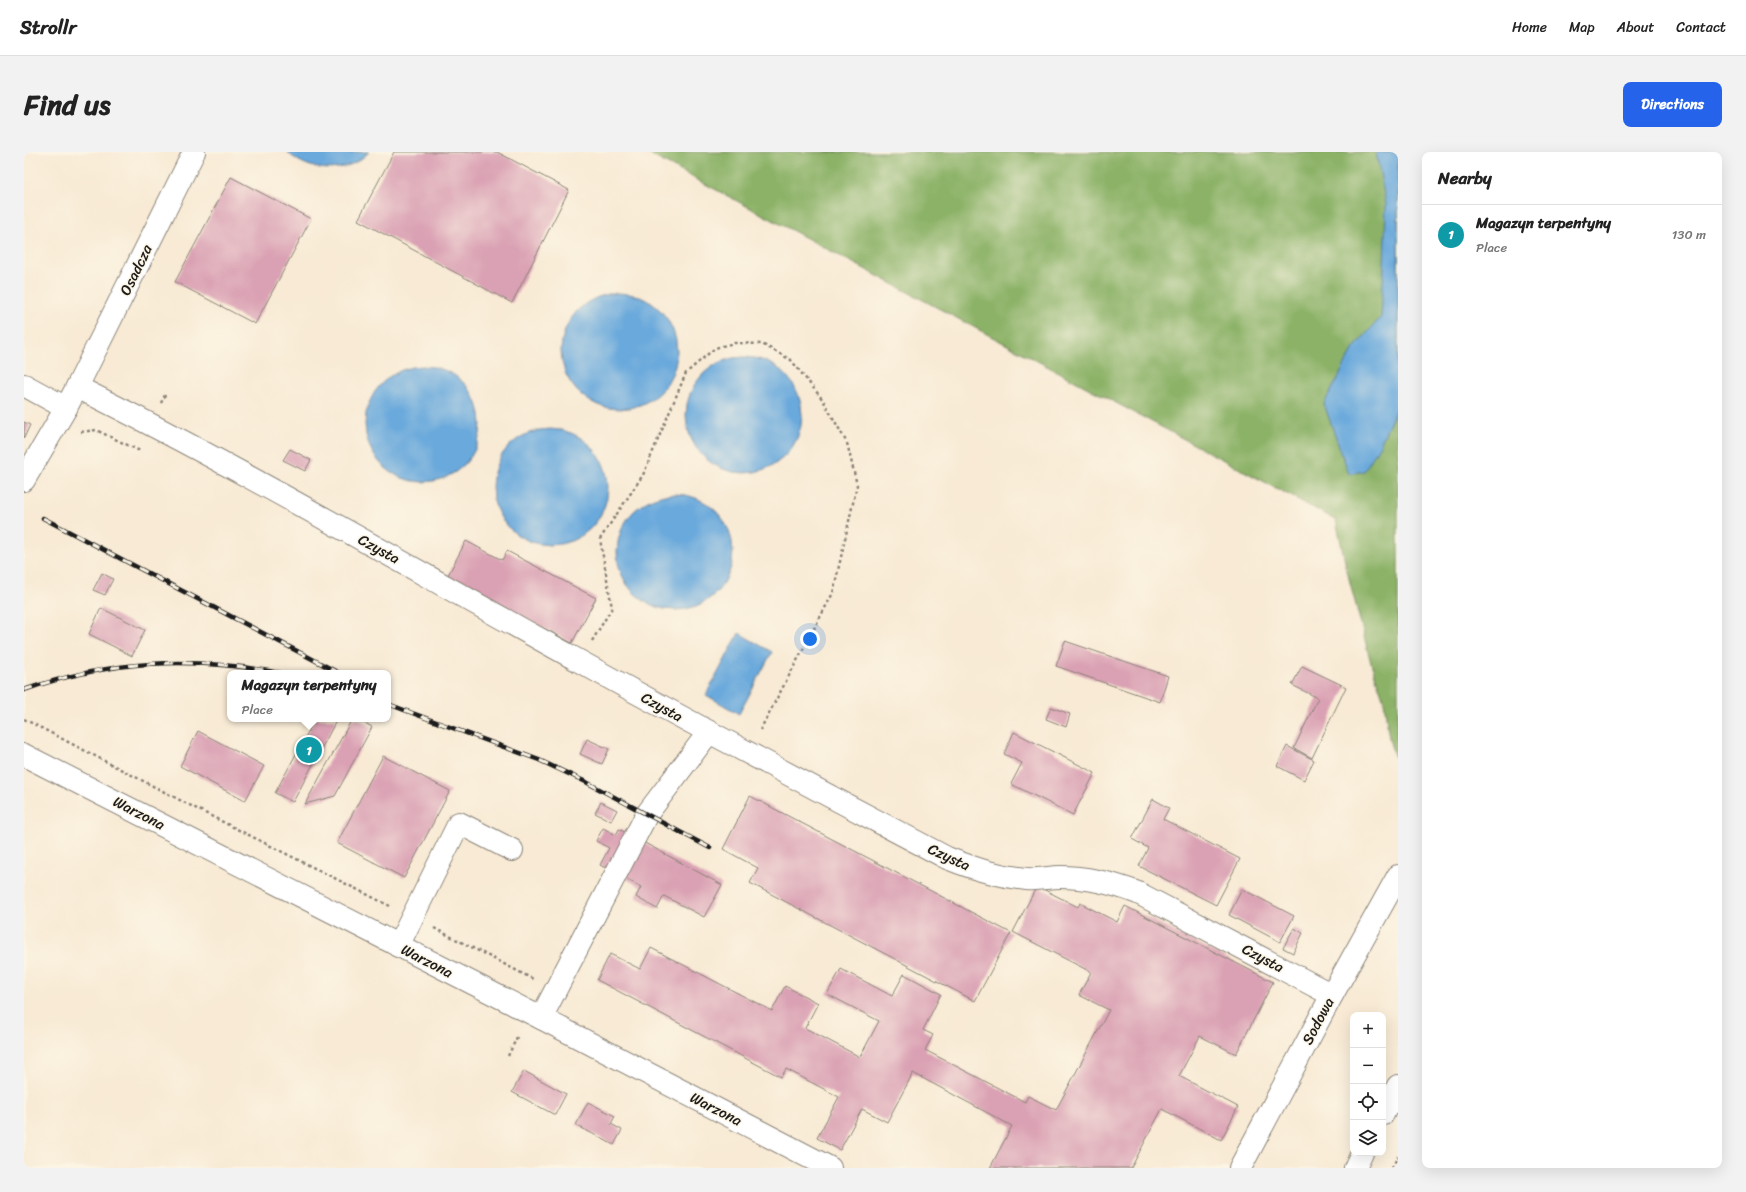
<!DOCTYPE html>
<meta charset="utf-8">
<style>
:root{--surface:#fff;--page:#f2f2f2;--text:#222;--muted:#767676;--line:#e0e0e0;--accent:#2563eb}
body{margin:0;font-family:Sriracha,sans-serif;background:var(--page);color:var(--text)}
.controls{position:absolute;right:12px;bottom:12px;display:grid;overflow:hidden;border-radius:8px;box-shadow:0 4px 16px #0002}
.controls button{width:36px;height:36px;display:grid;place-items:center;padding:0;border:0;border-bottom:1px solid var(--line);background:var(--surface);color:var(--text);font:20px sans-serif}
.you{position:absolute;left:786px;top:487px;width:14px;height:14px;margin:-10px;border:3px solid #fff;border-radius:50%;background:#1a73e8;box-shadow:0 0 0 6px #1a73e833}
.badge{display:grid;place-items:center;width:26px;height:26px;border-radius:50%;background:var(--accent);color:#fff;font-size:13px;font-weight:700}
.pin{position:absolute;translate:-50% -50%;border:2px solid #fff;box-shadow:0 1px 4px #0006}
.popup{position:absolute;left:203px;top:518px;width:164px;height:52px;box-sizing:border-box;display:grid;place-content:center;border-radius:8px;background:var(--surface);filter:drop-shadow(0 1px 3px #0005);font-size:13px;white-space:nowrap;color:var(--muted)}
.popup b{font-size:15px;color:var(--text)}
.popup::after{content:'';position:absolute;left:50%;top:100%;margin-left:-8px;border:8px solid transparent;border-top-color:var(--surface)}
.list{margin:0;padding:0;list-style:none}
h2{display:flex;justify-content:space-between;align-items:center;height:52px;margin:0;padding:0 16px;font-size:17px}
h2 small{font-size:13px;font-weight:400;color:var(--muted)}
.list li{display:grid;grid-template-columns:26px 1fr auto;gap:12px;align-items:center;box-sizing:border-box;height:60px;padding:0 16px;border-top:1px solid var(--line)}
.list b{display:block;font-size:15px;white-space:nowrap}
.list p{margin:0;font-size:13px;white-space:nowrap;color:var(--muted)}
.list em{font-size:13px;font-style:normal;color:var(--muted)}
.icon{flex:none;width:22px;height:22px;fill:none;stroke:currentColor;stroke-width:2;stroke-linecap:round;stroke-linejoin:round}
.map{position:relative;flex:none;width:1374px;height:1016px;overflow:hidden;border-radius:8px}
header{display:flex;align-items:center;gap:24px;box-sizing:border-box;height:56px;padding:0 20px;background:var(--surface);border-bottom:1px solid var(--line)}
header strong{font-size:19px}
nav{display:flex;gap:22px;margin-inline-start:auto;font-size:14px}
.intro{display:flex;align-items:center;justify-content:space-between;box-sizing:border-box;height:96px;padding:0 24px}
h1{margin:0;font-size:28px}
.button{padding:10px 18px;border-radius:8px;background:var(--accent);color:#fff;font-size:14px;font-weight:700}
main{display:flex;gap:24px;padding:0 24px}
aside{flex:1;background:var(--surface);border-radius:8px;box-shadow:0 4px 16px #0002}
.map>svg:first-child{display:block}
.forest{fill:#8cb268;stroke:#546742}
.water{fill:#69a9dc;stroke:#42627c}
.building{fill:#daa1b4}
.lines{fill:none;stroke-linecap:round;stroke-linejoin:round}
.minor-casing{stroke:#8a8378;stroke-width:24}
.path{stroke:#8a8378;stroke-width:2.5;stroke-dasharray:3 3;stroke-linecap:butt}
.minor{stroke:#fff;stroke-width:22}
.rail-casing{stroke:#1c1c1c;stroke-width:4.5}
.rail{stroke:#fcf5e5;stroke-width:3;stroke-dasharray:9;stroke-linecap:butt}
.labels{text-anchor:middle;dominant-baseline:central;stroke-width:3;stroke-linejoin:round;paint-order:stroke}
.street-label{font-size:15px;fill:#1c1c1c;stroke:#fcf5e5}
</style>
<header>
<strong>Strollr</strong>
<nav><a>Home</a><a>Map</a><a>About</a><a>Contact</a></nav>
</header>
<div class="intro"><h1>Find us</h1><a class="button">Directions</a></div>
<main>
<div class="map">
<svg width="1374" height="1016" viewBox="0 0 1374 1016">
<rect width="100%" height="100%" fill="#fcf5e5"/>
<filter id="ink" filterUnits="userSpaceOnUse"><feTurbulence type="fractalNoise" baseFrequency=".025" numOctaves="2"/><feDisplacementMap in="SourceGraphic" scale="8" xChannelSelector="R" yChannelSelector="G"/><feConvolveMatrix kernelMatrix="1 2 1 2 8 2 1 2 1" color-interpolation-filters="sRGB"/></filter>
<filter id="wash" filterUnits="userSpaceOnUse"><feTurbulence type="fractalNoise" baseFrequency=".012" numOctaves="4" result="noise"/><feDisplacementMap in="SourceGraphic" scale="16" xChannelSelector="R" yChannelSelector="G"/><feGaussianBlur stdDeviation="0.9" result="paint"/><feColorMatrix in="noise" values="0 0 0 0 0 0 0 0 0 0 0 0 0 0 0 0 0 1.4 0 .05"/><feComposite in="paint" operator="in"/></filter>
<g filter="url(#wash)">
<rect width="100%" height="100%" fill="#f8ead4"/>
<polygon class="forest" points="621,0 1374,0 1374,616 1365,587 1360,549 1347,511 1323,419 1312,368"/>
<g class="water">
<path d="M263,0H345C323,23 286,22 263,0Z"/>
<polygon points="1352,0 1374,0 1374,253 1355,295 1340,319 1325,322 1300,252 1330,196 1357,165 1360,114 1362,53"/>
<circle cx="595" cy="199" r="58"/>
<circle cx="720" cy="263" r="58"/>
<circle cx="399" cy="272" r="58"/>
<circle cx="526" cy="335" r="58"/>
<circle cx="651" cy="400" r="58"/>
<polygon points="715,481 748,500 715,562 682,543"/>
</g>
<g id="blocks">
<g class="building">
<polygon points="370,0 473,0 545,38 488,151 334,68"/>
<polygon points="207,25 287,67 231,172 151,130"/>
<polygon points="0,270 6,273 0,286"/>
<polygon points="266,297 287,308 281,319 259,308"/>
<polygon points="442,389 478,408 483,399 572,446 548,491 423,425"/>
<polygon points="78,421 89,427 81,443 69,438"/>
<polygon points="77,456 121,478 108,504 65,482"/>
<polygon points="1041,489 1144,524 1136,550 1032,514"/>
<polygon points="1278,514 1322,535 1288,606 1270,596 1294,546 1268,533"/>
<polygon points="1027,555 1046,562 1042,575 1022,567"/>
<polygon points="291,567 313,567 269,650 251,641"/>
<polygon points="328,567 334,567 348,575 311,644 281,652"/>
<polygon points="174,579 240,614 221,649 156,614"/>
<polygon points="990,580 1071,621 1049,663 987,632 998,611 980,602"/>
<polygon points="563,587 585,597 578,612 556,602"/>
<polygon points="1263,594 1290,608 1280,628 1253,614"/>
<polygon points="359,604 426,639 380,726 313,691"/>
<polygon points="726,644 987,781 951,849 726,731 734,716 699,697"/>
<polygon points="1129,647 1145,656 1139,667 1216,707 1192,753 1115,714 1124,696 1108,687"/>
<polygon points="577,650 593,658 587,669 571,661"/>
<polygon points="579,676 592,683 595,677 698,733 680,765 640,744 633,757 612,745 617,735 576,713 585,696 572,689"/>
<polygon points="1013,734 1054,755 1056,751 1093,770 1101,754 1249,830 1212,902 1176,884 1155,924 1214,955 1197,988 1138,957 1107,1016 966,1016 988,974 889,921 863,970 838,957 816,998 793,986 815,945 762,917 757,925 573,828 586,802 616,817 627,796 748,859 761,834 794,851 781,876 836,905 855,869 803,842 817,817 868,844 880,822 917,842 899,878 909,883 901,898 1001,950 1004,944 1032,958 1085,858 1055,843 1067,820 989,780"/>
<polygon points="1218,737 1270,764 1256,790 1205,763"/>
<polygon points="1270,776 1279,781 1269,801 1259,796"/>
<polygon points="500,919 542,942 531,963 488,940"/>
<polygon points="564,950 591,964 587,972 598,978 590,993 552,973"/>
</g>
</g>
</g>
<g filter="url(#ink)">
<use href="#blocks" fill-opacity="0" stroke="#8a8378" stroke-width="1"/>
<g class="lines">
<defs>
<g id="minor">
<path d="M0,233L42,256L53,235C224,320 388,417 555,509C677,577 800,641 923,706C951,717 973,724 1003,727C1014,728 1025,725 1036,725C1064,725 1088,731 1114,741L1308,843"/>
<polyline points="53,235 170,0"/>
<polyline points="0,328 42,256"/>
<polyline points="0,603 517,866 806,1016"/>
<polyline points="374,794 435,671 488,698"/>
<polyline points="517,866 623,662 685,580"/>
<polyline points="1359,962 1374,934"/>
<polyline points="1216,1016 1308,843 1374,724"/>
<polyline points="1331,1016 1338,1001"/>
</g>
</defs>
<use href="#minor" class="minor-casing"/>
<g class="path">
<polyline points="137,251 142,241"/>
<polyline points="57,280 72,278 114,298 116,295"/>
<polyline points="568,489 588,456 576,387 619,323 662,221 691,196 710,191 738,192 767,208 799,248 823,291 833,333 809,441 735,580"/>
<polyline points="0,567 175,658 366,754"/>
<polyline points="410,776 509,827"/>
<polyline points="484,904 494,883"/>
<polyline points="1368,1016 1374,1004"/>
</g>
<use href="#minor" class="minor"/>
<defs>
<g id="rail">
<polyline points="19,366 315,521"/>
<path d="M0,538C87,508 166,504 256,521"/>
<polyline points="364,552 515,608 562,630 686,696"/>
</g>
</defs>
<use href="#rail" class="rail-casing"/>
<use href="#rail" class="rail"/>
</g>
</g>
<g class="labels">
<g class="street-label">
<text transform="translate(112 118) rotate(-64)">Osadcza</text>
<text transform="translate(355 397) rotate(29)">Czysta</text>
<text transform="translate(638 555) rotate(29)">Czysta</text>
<text transform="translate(115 661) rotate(27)">Warzona</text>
<text transform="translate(925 705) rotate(25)">Czysta</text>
<text transform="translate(1239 806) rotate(28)">Czysta</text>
<text transform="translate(403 809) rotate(27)">Warzona</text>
<text transform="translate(1294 869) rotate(-62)">Sodowa</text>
<text transform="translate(692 957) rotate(27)">Warzona</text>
</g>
</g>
</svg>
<div class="controls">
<button>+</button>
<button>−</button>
<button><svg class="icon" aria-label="locate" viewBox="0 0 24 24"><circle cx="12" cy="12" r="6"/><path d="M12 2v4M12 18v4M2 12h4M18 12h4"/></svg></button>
<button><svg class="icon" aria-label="layers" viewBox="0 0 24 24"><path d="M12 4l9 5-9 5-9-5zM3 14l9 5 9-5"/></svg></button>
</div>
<div class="you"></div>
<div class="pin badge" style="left:285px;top:598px;background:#0f9aa8">1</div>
<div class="popup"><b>Magazyn terpentyny</b>Place</div>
</div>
<aside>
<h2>Nearby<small></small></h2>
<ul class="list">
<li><span class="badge" style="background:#0f9aa8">1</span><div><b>Magazyn terpentyny</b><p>Place</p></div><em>130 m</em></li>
</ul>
</aside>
</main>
